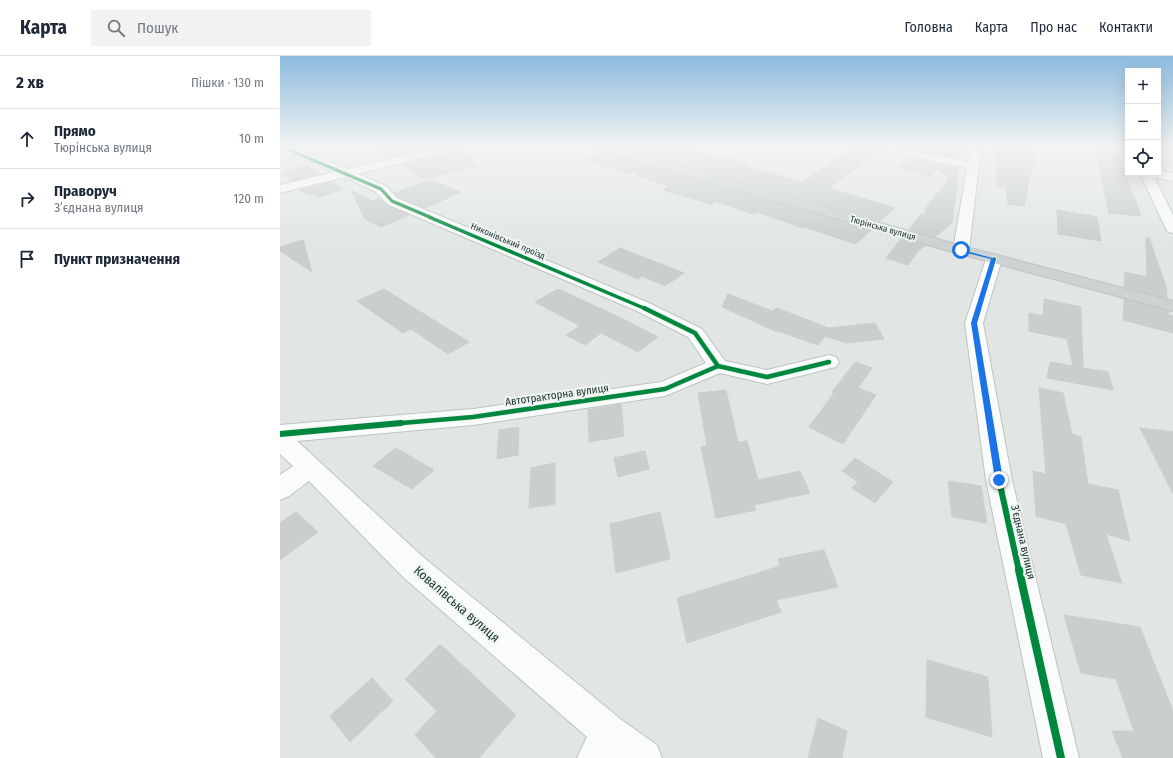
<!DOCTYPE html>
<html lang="uk">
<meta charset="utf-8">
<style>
:root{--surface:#fff;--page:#f2f2f3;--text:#1f2937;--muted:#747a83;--line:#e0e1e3}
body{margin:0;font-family:"Fira Sans Condensed",sans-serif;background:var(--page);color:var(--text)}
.controls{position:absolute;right:12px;top:12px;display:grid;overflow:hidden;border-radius:0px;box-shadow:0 4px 16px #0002}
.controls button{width:36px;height:36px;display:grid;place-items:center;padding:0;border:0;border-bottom:1px solid var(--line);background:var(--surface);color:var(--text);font:20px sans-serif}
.stop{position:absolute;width:12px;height:12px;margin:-9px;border:3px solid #1a73e8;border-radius:50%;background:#fff}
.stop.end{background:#1a73e8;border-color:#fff;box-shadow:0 1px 4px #0008}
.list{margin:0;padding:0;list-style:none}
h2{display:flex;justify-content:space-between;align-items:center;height:52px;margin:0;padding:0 16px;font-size:17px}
h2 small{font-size:13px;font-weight:400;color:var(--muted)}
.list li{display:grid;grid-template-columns:26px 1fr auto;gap:12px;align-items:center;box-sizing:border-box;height:60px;padding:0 16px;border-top:1px solid var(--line)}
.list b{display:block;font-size:15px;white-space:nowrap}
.list p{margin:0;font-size:13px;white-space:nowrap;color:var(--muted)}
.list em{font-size:13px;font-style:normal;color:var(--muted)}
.icon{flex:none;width:22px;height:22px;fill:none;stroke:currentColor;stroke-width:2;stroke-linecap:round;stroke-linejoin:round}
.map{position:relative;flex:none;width:893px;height:702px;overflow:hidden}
header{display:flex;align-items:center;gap:24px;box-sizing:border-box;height:56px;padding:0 20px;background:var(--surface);border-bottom:1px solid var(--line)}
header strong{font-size:19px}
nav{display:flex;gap:22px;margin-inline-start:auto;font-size:14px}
.search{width:280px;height:36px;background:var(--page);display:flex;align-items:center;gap:10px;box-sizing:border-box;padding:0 14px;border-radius:0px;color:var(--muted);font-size:15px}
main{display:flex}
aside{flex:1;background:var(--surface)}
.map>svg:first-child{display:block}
.building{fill:#cacfcd;stroke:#cacfcd}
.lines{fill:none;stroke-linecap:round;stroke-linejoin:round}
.minor-casing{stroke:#bec3c1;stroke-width:2}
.major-casing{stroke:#bcc3c1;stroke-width:2}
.minor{fill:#fafbfb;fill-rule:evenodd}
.major{fill:#cdd3d2;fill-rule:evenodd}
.cycleway-far4-casing{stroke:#eff5f3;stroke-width:4.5}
.cycleway-far3-casing{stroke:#eff5f3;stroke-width:5.5}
.cycleway-far2-casing{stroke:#eff5f3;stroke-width:7}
.cycleway-far1-casing{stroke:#eff5f3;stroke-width:8}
.cycleway-casing{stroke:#eff5f3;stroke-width:10}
.cycleway-far4{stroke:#00873e;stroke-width:3}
.cycleway-far3{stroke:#00873e;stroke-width:3.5}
.cycleway-far2{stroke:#00873e;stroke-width:4.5}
.cycleway-far1{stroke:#00873e;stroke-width:6}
.cycleway{stroke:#00873e;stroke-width:8}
.route{fill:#1a73e8}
.labels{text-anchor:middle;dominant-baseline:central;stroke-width:4;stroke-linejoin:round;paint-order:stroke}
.far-street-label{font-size:9px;fill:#223633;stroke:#eff5f3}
.street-label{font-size:11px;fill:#223633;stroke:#eff5f3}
.near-street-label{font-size:13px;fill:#223633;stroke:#eff5f3}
</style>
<header>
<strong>Карта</strong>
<div class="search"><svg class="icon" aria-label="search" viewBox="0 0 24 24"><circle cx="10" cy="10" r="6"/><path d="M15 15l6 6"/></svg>Пошук</div>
<nav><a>Головна</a><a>Карта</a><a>Про нас</a><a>Контакти</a></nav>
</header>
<main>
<aside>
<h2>2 хв<small>Пішки · 130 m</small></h2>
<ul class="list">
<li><svg class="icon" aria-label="ahead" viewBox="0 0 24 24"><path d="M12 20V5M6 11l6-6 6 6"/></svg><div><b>Прямо</b><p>Тюрінська вулиця</p></div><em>10 m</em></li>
<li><svg class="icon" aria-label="right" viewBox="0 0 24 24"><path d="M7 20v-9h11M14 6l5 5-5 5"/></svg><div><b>Праворуч</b><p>З’єднана вулиця</p></div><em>120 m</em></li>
<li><svg class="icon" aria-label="arrive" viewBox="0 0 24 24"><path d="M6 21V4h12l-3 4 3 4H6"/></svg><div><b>Пункт призначення</b></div></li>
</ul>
</aside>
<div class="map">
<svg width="893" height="702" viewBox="0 0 893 702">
<rect width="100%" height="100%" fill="#e1e6e4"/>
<g class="building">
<polygon points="90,90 151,90 151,91 109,102"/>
<polygon points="331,90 396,90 444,104 448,102 471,108 467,111 523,126 575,90 600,95 549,132 615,152 600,165"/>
<polygon points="647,90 658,90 681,95 680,103 641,94"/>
<polygon points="814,90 835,90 861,160 829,157"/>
<polygon points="717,92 755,97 744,150 728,148 726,131 717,130 716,122"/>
<polygon points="174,95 177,96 184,95 198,110 143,123 120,109 152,101 153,102"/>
<polygon points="323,97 591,174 576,188 524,171 523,172 477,156 473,158 435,145 431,148 383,134 389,130 358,120 355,115 349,118 306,104"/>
<polygon points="632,102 679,112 672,167 655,181 629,173 641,158 644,159 646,152 669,123 657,112 650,120 618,112"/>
<polygon points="26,109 40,118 11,125 4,116 10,114 9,113"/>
<polygon points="150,124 181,136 145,152 118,141 114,137"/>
<polygon points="52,126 64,133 38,141 34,138 30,139 19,134"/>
<polygon points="71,134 92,145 99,142 106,149 129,159 101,171 85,163"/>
<polygon points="777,154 817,161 821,185 778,178"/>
<polygon points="866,182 869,182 886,230 887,242 844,231 845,216 867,221"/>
<polygon points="621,183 645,190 639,194 628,209 606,202"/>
<polygon points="23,184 32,216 0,195 0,191"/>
<polygon points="340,192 404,217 385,230 362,220 358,223 318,206"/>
<polygon points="104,233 189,286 168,298 131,273 123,277 77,245"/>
<polygon points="278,233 337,260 378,281 358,296 321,277 305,289 286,279 300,270 255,246"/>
<polygon points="448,238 492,255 497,252 548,272 595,267 604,283 566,287 545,280 538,289 498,275 497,276 442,251"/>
<polygon points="764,243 801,251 803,312 828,316 833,334 767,322 770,306 793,310 787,283 749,275 749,257 763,260"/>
<polygon points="844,243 888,255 889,259 893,260 893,277 843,264"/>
<polygon points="575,306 592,312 578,332 596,339 563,388 529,371 554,337 552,336"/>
<polygon points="759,332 783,337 792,378 801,381 808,428 838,434 850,485 826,478 842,527 801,519 786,468 756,460 753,415 766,418"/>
<polygon points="446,334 458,386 467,385 478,424 520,415 530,437 474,449 476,454 436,462 421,391 427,390 418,337"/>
<polygon points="341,348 344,380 309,386 308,354"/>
<polygon points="239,371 238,399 217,403 219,374"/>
<polygon points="860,372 893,376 893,438"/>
<polygon points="116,392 154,414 132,433 93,410"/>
<polygon points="365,395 369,413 338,421 334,402"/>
<polygon points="575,402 613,426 595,447 572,432 578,426 562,415"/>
<polygon points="275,407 275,448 249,452 251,412"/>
<polygon points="668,425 701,430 707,467 672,461"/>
<polygon points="16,456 38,476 0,504 0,467"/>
<polygon points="380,456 390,503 336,517 330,468"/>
<polygon points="544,494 558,531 496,544 501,556 407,587 397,542 500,510 498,503"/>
<polygon points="784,559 860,571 893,655 893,702 843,702 832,675 854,675 836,623 801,617"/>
<polygon points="160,588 236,659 199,702 156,702 135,679 157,655 125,623"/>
<polygon points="647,604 708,621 712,681 646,661"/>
<polygon points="92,622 113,645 70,686 50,660"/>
<polygon points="538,662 567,675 562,702 528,702"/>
</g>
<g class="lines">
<defs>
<g id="minor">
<polygon points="0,90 9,90 67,113 163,90 181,90 180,92 78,118 106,130 117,142 369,247 422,273 445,305 487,314 549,299 556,301 559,306 556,311 487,328 440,317 385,340 193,369 17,385 143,501 343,665 377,689 382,702 297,702 307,681 123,521 29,425 9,440 0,444 0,419 13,410 0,398 0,369 193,353 381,326 426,307 408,281 357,255 107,148 96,136 65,121 0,137 0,129 54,116 0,94"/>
<polygon points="593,90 614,90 688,106 691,90 701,90 689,194 686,197 681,199 676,197 673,194 687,112 599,93"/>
<polygon points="878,115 893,117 893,125 874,121 893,159 893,177 888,176 886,173 860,117 878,117"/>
<polygon points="714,198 720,200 722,203 703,267 732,424 799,702 763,702 706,424 685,267 706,203 708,200"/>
</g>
<polygon id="major" points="308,90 326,90 686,191 893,245 893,255 676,197 310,92"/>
</defs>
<use href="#minor" class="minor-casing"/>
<use href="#major" class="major-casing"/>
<use href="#minor" class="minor"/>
<use href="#major" class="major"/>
<defs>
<polyline id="cycleway-far4" points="0,90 101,133 112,145 152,162"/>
<g id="cycleway-far3">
<polyline points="149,161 366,253"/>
<polyline points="698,253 714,203"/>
</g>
<g id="cycleway-far2">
<polyline points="364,252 415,277 438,310"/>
<polyline points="699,252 694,267 710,368"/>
<polyline points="110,368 193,361 385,333 438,310 487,321 549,306"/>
</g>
<g id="cycleway-far1">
<polyline points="710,367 719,424 739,515"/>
<polyline points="0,378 121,367"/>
</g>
<polyline id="cycleway" points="739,514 781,702"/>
</defs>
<use href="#cycleway-far4" class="cycleway-far4-casing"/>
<use href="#cycleway-far3" class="cycleway-far3-casing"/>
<use href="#cycleway-far2" class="cycleway-far2-casing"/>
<use href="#cycleway-far1" class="cycleway-far1-casing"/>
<use href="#cycleway" class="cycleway-casing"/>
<use href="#cycleway-far4" class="cycleway-far4"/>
<use href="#cycleway-far3" class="cycleway-far3"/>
<use href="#cycleway-far2" class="cycleway-far2"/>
<use href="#cycleway-far1" class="cycleway-far1"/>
<use href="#cycleway" class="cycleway"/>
</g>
<linearGradient id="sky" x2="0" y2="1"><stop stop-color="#8dbbde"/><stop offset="0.48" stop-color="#f2f4f3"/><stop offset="1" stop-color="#f2f4f3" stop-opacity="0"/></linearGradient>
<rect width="893" height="188" fill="url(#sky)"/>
<polygon class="route" points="679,193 716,203 697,267 723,424 719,427 715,424 691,267 711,203 679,195"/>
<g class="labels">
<g class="far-street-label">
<text transform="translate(603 172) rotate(16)">Тюрінська вулиця</text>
<text transform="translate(228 185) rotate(23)">Никонівський проїзд</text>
</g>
<g class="street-label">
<text transform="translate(277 339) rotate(-8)">Автотракторна вулиця</text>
<text transform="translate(743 486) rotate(77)">З’єднана вулиця</text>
</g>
<g class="near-street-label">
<text transform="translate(177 548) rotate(41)">Ковалівська вулиця</text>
</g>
</g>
</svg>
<div class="controls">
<button>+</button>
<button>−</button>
<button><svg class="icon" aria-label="locate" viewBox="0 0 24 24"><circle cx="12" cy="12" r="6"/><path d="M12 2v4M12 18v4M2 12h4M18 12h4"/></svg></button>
</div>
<div class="stop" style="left:681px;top:194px"></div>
<div class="stop end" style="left:719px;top:424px"></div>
</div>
</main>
